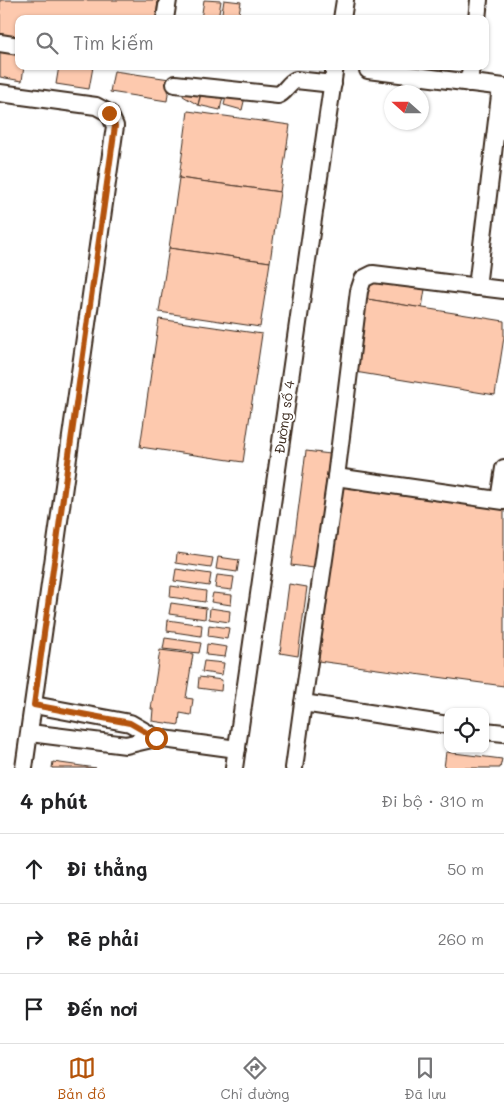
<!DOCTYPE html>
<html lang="vi">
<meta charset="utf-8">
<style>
:root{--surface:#fff;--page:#f6f6f6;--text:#202124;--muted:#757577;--line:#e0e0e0;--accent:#b45309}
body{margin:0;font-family:Mali,sans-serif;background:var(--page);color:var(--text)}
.controls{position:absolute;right:15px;bottom:15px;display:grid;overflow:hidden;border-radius:10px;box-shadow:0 1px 4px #0004}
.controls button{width:45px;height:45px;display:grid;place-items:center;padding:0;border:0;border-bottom:1px solid var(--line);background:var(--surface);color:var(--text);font:25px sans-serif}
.compass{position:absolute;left:384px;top:85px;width:45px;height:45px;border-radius:50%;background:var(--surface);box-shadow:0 1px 4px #0004;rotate:291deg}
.stop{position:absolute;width:15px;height:15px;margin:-11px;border:4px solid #b45309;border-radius:50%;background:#fff}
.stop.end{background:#b45309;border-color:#fff;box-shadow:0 1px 5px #0008}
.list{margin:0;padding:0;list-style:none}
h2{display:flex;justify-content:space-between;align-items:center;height:65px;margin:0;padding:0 20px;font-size:21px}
h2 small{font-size:16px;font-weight:400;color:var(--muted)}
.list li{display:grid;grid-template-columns:32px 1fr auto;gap:15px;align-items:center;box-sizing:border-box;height:70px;padding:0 20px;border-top:1px solid var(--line)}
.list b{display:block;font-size:19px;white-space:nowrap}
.list em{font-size:16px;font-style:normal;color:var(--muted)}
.icon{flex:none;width:28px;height:28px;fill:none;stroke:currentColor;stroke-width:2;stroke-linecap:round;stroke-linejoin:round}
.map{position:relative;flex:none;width:504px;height:768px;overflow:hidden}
.search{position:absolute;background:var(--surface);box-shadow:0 1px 4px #0004;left:15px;right:15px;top:15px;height:55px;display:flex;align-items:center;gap:12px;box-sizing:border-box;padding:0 18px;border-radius:10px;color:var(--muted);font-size:19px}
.sheet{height:275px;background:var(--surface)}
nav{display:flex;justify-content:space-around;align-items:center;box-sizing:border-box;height:70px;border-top:1px solid var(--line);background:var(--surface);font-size:14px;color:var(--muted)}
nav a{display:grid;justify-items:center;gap:2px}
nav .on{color:var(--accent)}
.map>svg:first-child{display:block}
.building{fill:#fdc9ae;stroke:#3b2a1e}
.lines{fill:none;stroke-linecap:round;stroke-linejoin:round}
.minor-casing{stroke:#3b2a1e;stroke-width:20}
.minor{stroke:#fff;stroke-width:16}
.route{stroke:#b45309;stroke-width:6}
.labels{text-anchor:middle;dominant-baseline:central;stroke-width:4;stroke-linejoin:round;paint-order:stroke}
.street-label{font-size:14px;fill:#3b2a1e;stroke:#fff}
</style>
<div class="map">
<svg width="504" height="768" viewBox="0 0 504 768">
<rect width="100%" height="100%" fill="#fff"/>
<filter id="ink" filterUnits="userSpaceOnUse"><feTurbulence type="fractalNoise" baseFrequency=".02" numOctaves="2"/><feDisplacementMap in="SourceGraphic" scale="10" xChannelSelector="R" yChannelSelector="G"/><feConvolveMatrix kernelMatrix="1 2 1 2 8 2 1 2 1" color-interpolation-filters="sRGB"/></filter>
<g filter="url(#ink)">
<g class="building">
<polygon points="0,0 158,0 156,19 19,19 19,43 0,40"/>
<polygon points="204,0 221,1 218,19 201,19"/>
<polygon points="224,0 241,2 238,19 221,19"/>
<polygon points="0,52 19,55 19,66 24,66 22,81 0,77"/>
<polygon points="59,66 93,67 89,89 56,84"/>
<polygon points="114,71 170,79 167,101 110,92"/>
<polygon points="185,87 200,96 198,105 183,96"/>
<polygon points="202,91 223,96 220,110 198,105"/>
<polygon points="227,93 245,97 242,110 224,105"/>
<polygon points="188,111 290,125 280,192 179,178"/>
<polygon points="179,178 280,192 270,262 169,248"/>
<polygon points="169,248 270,262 260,327 159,312"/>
<polygon points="370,280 425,289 422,308 367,299"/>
<polygon points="367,299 504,321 504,337 495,395 355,372"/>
<polygon points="159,319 262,334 243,462 140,447"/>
<polygon points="306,451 330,454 314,568 291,565"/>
<polygon points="342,486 504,507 504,686 318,661"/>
<polygon points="177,553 213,558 211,568 176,563"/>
<polygon points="218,557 239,560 237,572 216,569"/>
<polygon points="176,569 211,574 209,586 174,581"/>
<polygon points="217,575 234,577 232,590 215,588"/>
<polygon points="289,584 307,587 298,656 280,653"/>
<polygon points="171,586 206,591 205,602 170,597"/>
<polygon points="213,593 232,595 231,605 211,602"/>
<polygon points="171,603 206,608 205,619 169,614"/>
<polygon points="210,608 230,611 229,622 209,619"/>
<polygon points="168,620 202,625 201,636 167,631"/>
<polygon points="209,625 229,628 227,639 208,636"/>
<polygon points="165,638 201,643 199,653 163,649"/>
<polygon points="207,644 227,647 225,657 206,655"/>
<polygon points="160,650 193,654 186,698 193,699 191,715 180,713 179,725 152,721 153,709 151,709"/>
<polygon points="204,661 224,663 222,675 202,672"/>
<polygon points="199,677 222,680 221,691 198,688"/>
<polygon points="446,752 502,759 500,768 444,768"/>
<polygon points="53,762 96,768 52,768"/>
</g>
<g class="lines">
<defs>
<g id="minor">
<polyline points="165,19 168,0"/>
<polyline points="342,19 345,0"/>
<polyline points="477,19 479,0"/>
<polyline points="0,43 19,46"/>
<polyline points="368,70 504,87"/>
<polyline points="469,83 471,66"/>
<path d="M175,84L278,95C286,92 288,83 296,80L333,84"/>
<polyline points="0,93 96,106 109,113 115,126 24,768"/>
<polyline points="477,287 501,87"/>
<polyline points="336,477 504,501"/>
<polyline points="499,500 504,468"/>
<polyline points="34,705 130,723 156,738"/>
<polyline points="448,725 303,703 336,477 359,291 363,279 373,274 504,290"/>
<polyline points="485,731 504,733"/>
<polyline points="30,733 126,745 156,738 237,749"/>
<polyline points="234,768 335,66"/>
<polyline points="294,768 303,703"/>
</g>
</defs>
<use href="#minor" class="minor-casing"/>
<use href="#minor" class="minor"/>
</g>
</g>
<g class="lines" filter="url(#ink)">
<polyline class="route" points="109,113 115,126 34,705 130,723 156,738"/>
</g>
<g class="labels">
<g class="street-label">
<text transform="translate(284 417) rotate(-82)">Đường số 4</text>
</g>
</g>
</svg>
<div class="controls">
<button><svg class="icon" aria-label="locate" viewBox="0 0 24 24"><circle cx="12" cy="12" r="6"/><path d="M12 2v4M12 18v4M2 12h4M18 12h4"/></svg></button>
</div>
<svg class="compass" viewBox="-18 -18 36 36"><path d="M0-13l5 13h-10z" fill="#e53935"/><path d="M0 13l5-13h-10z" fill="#757577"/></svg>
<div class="stop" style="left:156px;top:738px"></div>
<div class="stop end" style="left:109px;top:113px"></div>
<div class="search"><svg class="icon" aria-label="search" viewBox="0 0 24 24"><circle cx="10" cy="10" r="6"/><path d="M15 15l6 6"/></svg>Tìm kiếm</div>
</div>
<section class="sheet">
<h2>4 phút<small>Đi bộ · 310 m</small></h2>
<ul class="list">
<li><svg class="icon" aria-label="ahead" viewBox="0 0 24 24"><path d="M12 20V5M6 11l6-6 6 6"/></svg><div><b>Đi thẳng</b></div><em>50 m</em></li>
<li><svg class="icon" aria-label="right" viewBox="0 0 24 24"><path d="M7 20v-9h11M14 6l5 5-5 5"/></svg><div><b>Rẽ phải</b></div><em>260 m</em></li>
<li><svg class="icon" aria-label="arrive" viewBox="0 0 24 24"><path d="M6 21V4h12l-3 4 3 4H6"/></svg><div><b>Đến nơi</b></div></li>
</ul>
</section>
<nav>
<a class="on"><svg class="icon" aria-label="map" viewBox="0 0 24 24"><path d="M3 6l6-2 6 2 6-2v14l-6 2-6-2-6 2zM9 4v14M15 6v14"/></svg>Bản đồ</a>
<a><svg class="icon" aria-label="directions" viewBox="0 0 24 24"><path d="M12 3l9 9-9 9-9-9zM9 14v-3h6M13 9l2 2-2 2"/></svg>Chỉ đường</a>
<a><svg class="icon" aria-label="saved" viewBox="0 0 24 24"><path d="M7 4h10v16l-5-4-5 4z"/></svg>Đã lưu</a>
</nav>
